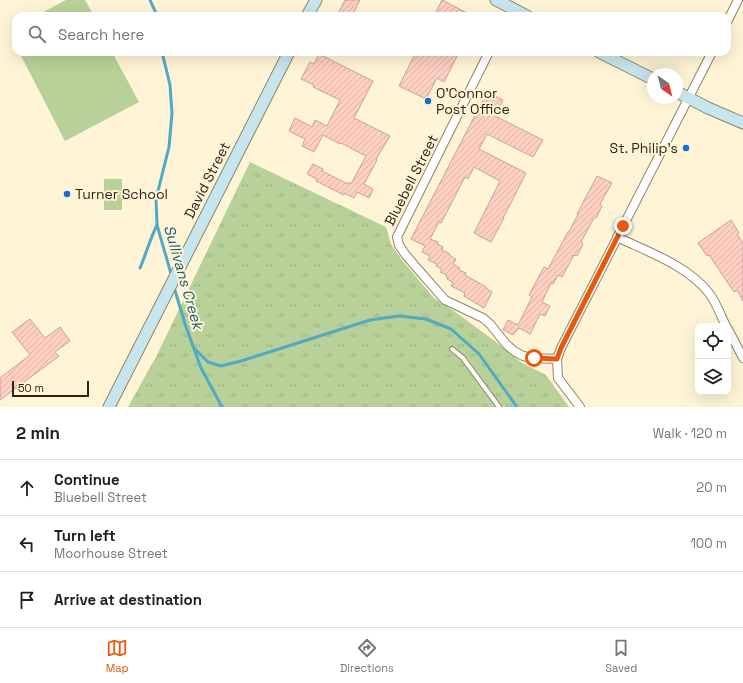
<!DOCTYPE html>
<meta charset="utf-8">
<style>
:root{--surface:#fff;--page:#f2f2f2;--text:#202124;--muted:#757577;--line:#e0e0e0;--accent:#ea580c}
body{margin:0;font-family:"Space Grotesk",sans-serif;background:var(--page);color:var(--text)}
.controls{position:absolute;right:12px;bottom:12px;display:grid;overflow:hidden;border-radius:8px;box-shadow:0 4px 16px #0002}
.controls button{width:36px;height:36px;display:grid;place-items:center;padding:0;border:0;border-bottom:1px solid var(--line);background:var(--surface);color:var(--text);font:20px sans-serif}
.compass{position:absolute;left:647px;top:68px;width:36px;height:36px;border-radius:50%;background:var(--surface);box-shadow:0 4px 16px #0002;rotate:145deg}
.scale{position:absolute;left:12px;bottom:10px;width:77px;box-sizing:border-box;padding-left:4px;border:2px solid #2a261a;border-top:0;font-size:11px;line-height:14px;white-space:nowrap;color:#2a261a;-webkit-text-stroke:3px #fff4d5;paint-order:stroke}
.stop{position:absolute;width:12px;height:12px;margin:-9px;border:3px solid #ea580c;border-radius:50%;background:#fff}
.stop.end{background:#ea580c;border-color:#fff;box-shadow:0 1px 4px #0008}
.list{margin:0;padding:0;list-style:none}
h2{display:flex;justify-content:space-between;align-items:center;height:52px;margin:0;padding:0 16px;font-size:17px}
h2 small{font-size:13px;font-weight:400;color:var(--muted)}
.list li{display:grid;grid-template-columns:26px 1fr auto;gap:12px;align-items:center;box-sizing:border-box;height:56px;padding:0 16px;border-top:1px solid var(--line)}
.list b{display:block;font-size:15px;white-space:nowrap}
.list p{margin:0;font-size:13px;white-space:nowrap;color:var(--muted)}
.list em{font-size:13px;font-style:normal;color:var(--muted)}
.icon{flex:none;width:22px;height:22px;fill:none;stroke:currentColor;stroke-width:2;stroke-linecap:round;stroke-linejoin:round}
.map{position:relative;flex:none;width:743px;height:407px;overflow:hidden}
.search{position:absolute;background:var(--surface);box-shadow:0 4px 16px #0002;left:12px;right:12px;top:12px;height:44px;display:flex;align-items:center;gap:10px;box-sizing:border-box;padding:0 14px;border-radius:12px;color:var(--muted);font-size:15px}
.sheet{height:220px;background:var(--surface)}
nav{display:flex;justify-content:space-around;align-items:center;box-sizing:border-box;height:56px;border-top:1px solid var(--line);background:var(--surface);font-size:11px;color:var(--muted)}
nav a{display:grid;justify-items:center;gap:2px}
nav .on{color:var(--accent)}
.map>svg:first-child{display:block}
.grass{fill:#b8d198}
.park{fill:url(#park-tufts)}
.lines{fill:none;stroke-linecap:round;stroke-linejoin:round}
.stream{stroke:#51a9c6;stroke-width:3}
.building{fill:url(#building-hatch);stroke:#c5a39a}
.lane-casing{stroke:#8f8569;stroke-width:6}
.street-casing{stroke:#8f8569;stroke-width:10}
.secondary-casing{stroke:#8f8569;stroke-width:13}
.lane{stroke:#fff;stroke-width:4}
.street{stroke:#fff;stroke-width:8}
.secondary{stroke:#c7e5ec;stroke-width:11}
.route{stroke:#ea580c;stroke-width:5}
.poi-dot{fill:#0e71d9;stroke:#fff4d5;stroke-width:1.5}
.labels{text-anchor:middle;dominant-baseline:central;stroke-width:4;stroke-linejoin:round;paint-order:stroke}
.poi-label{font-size:14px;fill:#2a261a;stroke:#fff4d5;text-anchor:start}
.street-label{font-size:14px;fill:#2a261a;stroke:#fff4d5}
.water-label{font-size:15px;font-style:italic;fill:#1a5f74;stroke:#fff4d5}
</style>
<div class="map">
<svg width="743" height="407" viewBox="0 0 743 407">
<defs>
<pattern id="park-tufts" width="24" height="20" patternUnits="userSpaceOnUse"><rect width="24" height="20" fill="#b8d198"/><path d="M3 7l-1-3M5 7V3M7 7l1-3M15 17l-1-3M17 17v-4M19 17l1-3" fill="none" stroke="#9eb382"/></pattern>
<pattern id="building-hatch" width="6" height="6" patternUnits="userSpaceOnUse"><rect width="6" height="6" fill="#fecfc2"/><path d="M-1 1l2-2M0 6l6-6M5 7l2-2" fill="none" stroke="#dab2a6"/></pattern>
</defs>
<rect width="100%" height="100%" fill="#fff4d5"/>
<g class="grass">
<polygon points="66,0 85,0 94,16 36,16"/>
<polygon points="19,52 112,52 139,102 65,141"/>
</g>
<g class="park">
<polygon points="250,162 386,227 391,244 401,259 434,298 454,311 496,342 522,363 546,375 569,407 128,407 157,355"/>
<rect x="104" y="179" width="18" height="31"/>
</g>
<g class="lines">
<g class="stream">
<polyline points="150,0 155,11 156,16"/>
<polyline points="162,52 170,85 172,113 169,147 156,199 157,225 172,277"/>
<path d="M140,268C146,254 150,239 157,225"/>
<polyline points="174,287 185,324 201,368 222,407"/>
<polyline points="194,348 208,362 221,366 241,361 370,320 399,316 426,319 451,329 479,354 517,407"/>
</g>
</g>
<g class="building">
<polygon points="345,0 360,0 352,16 337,16"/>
<polygon points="442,0 473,16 434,16"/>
<polygon points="416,52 459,52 444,82 437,78 426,99 399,86"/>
<polygon points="319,54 373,81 354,118 390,136 376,159 377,160 364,184 373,189 369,198 357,192 354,198 344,193 344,195 316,181 317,179 307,174 313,164 323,169 322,171 348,184 349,182 351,184 366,156 341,143 340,144 323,135 314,152 302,146 305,139 289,131 295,118 312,127 315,120 327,126 340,100 313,87 314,85 301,79 310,62 314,64"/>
<polygon points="486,94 490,96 491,94 503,100 495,116 543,140 533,157 487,134 479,149 526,173 512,201 503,218 504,218 491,242 474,233 500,181 474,167 468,179 465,177 441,223 439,222 430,239 438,242 437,244 443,247 442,250 450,254 449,255 456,259 453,264 460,268 459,270 466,273 465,275 486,287 486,288 492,292 484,308 464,296 465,293 451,286 453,282 447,279 448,278 446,277 447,275 440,272 442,269 436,266 437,264 428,260 430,256 422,252 425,246 411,239"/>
<polygon points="597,176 612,183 600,204 602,206 596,218 594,218 581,242 583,244 577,256 574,255 562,277 558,275 553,284 551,283 542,302 550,306 545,316 540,314 530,334 519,328 513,335 503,330 508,320 518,325 532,297 529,295 544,267 548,269 568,232 569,232 578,214 577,214"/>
<polygon points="731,220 739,233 737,234 743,243 743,301 737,290 734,292 709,255 707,256 698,243"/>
<polygon points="30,319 45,338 60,327 70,341 55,352 59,356 0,400 0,378 30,355 12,332"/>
</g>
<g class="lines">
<defs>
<polyline id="lane" points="452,349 463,358 499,407"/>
<g id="street">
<polyline points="727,22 738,0"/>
<polyline points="489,52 397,237 399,245 405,254 416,267 445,300 483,318 490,324 506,344 514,351 523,356 533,358 557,359"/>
<path d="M617,237C648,252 687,265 709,293C716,302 721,316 726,326"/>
<polyline points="728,329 743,358"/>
<polyline points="580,407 558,378 557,359 561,348 712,52"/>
</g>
<g id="secondary">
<polyline points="496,0 527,16"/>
<polyline points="307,16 316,0"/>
<polyline points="599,52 653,79"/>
<polyline points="677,92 708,108 743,123"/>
<polyline points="109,407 289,52"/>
</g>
</defs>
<use href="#lane" class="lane-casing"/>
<use href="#street" class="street-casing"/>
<use href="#secondary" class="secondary-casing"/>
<use href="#lane" class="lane"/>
<use href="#street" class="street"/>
<use href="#secondary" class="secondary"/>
</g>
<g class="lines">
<polyline class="route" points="534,358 557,359 561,348 623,226"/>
</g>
<g class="poi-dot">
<circle cx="428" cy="101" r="4"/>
<circle cx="686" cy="148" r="4"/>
<circle cx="67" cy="194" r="4"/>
</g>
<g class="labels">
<g class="poi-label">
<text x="436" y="93">O'Connor<tspan x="436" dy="16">Post Office</tspan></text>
<text x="678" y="148" text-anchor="end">St. Philip's</text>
<text x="75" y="194">Turner School</text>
</g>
<g class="street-label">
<text transform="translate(207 180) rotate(-63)">David Street</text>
<text transform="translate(411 180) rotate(-63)">Bluebell Street</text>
</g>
<g class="water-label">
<text transform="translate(184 277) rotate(74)">Sullivans Creek</text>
</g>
</g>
</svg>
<div class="controls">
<button><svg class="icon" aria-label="locate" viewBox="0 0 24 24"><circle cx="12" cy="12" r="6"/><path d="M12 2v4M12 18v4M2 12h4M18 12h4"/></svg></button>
<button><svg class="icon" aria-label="layers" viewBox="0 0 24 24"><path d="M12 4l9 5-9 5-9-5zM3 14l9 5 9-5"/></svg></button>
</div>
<svg class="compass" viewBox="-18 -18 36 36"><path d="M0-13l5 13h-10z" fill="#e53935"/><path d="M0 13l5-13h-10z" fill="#757577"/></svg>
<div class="scale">50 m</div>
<div class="stop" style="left:534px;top:358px"></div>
<div class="stop end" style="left:623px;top:226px"></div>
<div class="search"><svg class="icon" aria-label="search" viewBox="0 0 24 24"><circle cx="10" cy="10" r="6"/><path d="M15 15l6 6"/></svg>Search here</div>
</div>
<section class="sheet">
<h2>2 min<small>Walk · 120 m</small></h2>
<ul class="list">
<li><svg class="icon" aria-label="ahead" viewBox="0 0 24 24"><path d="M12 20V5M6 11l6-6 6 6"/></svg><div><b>Continue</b><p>Bluebell Street</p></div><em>20 m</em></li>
<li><svg class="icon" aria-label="left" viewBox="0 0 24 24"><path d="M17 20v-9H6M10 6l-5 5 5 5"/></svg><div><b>Turn left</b><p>Moorhouse Street</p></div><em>100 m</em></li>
<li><svg class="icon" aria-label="arrive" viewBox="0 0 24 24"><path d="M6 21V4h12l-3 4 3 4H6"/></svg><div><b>Arrive at destination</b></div></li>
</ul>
</section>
<nav>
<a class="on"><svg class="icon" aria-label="map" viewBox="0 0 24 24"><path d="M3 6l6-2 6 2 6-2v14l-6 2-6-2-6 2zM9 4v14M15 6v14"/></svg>Map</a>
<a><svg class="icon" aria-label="directions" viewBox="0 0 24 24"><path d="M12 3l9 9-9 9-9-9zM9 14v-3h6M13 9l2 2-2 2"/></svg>Directions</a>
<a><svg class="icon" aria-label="saved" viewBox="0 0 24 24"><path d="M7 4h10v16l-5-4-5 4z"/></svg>Saved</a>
</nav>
